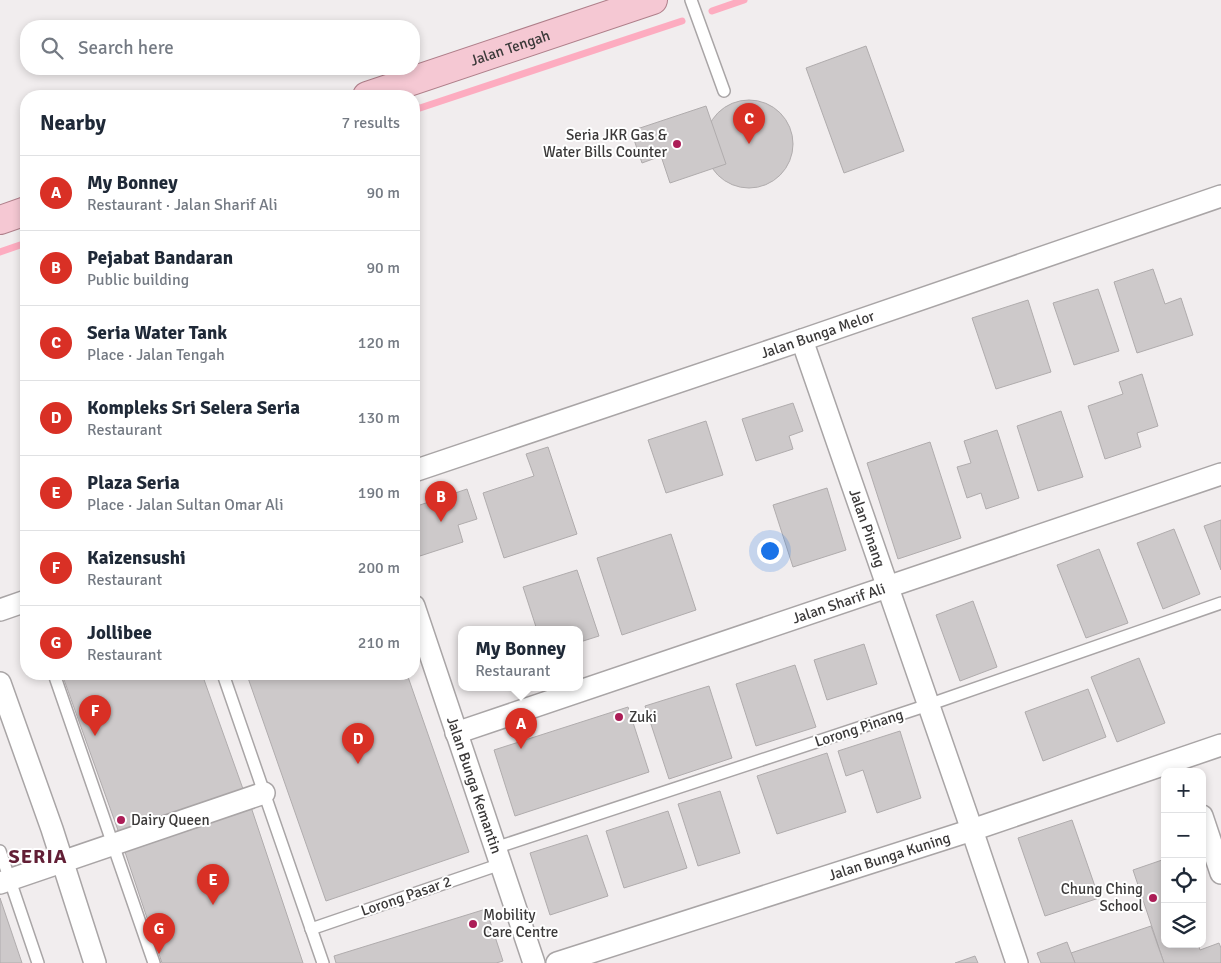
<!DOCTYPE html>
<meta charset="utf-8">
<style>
:root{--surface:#fff;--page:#f6f6f7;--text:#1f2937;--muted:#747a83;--line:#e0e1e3;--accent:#d93025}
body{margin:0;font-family:Signika,sans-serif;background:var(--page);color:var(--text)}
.controls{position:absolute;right:15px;bottom:15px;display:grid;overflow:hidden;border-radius:10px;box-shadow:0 2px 8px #0003}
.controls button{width:45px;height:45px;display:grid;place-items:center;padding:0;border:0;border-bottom:1px solid var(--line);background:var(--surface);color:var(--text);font:25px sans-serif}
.you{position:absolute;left:769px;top:550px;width:18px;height:18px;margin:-12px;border:4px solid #fff;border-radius:50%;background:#1a73e8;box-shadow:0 0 0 8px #1a73e833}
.badge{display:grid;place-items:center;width:32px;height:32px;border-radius:50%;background:var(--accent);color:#fff;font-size:16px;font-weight:700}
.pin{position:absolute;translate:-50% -41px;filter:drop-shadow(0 1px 2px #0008)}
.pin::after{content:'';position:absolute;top:26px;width:18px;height:15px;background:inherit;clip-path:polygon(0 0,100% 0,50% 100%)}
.popup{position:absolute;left:458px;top:626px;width:125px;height:65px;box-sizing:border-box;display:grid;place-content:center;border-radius:10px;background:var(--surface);filter:drop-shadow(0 1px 4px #0005);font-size:16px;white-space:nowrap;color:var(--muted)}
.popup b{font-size:19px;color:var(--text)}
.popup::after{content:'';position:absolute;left:50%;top:100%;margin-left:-10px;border:10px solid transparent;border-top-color:var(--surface)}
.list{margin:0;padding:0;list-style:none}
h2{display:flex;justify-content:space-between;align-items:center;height:65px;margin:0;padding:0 20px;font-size:21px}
h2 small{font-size:16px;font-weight:400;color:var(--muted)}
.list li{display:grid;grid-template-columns:32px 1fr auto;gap:15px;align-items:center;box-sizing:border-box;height:75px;padding:0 20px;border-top:1px solid var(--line)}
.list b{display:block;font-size:19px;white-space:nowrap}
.list p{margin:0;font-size:16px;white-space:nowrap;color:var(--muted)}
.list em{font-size:16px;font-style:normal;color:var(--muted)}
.icon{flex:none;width:28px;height:28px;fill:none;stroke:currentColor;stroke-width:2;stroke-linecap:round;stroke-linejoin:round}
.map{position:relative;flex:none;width:1221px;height:963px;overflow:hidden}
.search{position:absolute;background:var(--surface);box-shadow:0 2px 8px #0003;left:20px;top:20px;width:400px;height:55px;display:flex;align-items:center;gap:12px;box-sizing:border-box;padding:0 18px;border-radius:20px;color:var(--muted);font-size:19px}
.panel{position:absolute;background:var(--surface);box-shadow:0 2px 8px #0003;left:20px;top:90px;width:400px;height:590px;border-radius:20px}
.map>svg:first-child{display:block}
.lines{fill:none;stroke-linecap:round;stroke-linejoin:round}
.stream{stroke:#fdacc0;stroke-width:7}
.building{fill:#cdc9ca;stroke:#b0acad}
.lane-casing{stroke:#a9a5a6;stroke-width:14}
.street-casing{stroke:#a9a5a6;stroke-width:24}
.primary-casing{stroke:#af7f8a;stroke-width:30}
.lane{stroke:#fff;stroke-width:11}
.street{stroke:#fff;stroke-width:21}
.primary{stroke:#f5c8d3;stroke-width:28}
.poi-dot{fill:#ac1d57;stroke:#fff;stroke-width:2}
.labels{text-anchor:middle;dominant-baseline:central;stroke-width:4;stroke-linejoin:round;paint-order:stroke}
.street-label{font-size:15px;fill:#3b3939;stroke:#fff}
.poi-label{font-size:15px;fill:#3b3939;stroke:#fff;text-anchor:start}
.district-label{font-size:20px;font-weight:bold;letter-spacing:1px;fill:#621e35;stroke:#fff}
</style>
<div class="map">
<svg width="1221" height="963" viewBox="0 0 1221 963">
<rect width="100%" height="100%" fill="#f1edee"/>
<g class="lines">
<g class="stream">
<polyline points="712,11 744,0"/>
<polyline points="414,110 682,21"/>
<polyline points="0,252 26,243"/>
</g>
</g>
<g class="building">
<polygon points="866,46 904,151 844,173 806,68"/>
<circle cx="749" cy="144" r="44"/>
<polygon points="706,106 726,164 670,183 661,156 642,163 631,131"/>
<polygon points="1153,269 1165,304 1181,298 1193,335 1137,353 1114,282"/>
<polygon points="1098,289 1119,351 1074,365 1053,303"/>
<polygon points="1028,300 1051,372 996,389 972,318"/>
<polygon points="1142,374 1158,426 1137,433 1141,447 1105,459 1088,406 1123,394 1119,382"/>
<polygon points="793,403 803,431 789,436 793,449 756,461 742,419"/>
<polygon points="1061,411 1083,477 1038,491 1017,426"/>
<polygon points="706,421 723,475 666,493 648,440"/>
<polygon points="997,430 1019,498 986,509 981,493 967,498 957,467 971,463 964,441"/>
<polygon points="930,442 961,538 898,559 867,463"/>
<polygon points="548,447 577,534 504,558 483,493 534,476 526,454"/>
<polygon points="827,488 846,550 793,567 773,505"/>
<polygon points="467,489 477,519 458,525 463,542 420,556 414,537 414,507"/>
<polygon points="1221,520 1221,570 1204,526"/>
<polygon points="1174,529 1200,594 1163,609 1137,543"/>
<polygon points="671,534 696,610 622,635 597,558"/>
<polygon points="1099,549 1128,623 1086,638 1057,565"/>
<polygon points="577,570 599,636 580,642 580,630 537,630 523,587"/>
<polygon points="973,601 997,667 960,681 936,615"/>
<polygon points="864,644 877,684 827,700 814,660"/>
<polygon points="1139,658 1165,723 1117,742 1091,677"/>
<polygon points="795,665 816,727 756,746 736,684"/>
<polygon points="62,674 202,674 243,789 119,833"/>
<polygon points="251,674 407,674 469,852 326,901 247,675"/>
<polygon points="709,686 732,758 669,779 645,706"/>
<polygon points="1088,689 1106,737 1043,761 1025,712"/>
<polygon points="628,707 649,772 515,816 494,750"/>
<polygon points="900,731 921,798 877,813 863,770 846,776 838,751"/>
<polygon points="827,753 846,812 777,834 757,776"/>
<polygon points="720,791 740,853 698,866 678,804"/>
<polygon points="250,804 303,963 162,963 123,846"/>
<polygon points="668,811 687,868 624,888 606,831"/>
<polygon points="1072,820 1099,898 1045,916 1018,838"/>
<polygon points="587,835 608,896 550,915 530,853"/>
<polygon points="1165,859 1165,944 1198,944 1200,950 1219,943 1221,948 1221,963 1164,963 1133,870"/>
<polygon points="0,898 22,963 0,963"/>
<polygon points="486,909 503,961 496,963 336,963 334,956"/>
<polygon points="1151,926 1164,963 1075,963 1071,953"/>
<polygon points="1067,942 1075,963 1041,963 1037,953"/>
<polygon points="975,956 978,963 955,963"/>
</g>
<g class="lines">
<defs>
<g id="lane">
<polyline points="691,0 724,91"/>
<polyline points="54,674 154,963"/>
<polyline points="223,674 323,963"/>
<polyline points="495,848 928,705 1221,603"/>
<polyline points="0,851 38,963"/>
<polyline points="311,929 501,864"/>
</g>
<g id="street">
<path id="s1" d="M802,340L972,830L1017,963"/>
<path id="s2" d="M414,471L802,340L1221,196"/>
<path id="s3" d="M414,606L534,963"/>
<polyline points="0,610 26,601"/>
<polyline points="0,683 52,829 95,963"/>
<path id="s4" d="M456,733L1221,474"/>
<polyline points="1202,816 1221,873"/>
<polyline points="0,883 264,793"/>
<path id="s5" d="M557,963L972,830L1221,745"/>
</g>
<g id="primary">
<path id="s6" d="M367,96L653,0"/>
<polyline points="0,220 26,211"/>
</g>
</defs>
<use href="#lane" class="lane-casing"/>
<use href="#street" class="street-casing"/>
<use href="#primary" class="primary-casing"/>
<use href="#lane" class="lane"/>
<use href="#street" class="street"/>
<use href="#primary" class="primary"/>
</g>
<g class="poi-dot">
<circle cx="677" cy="144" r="5"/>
<circle cx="619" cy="717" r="5"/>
<circle cx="121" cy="820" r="5"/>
<circle cx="1153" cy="898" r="5"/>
<circle cx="473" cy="924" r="5"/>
</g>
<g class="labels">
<g class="street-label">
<text stroke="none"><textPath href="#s6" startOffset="151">Jalan Tengah</textPath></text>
<text stroke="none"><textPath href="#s2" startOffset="426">Jalan Bunga Melor</textPath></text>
<text stroke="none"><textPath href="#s1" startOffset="199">Jalan Pinang</textPath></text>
<text stroke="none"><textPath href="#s4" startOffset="404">Jalan Sharif Ali</textPath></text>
<text transform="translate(859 728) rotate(-18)">Lorong Pinang</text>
<text stroke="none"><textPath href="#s3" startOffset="189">Jalan Bunga Kemantin</textPath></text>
<text stroke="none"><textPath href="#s5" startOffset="349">Jalan Bunga Kuning</textPath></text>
<text transform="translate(406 896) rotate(-19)">Lorong Pasar 2</text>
</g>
<g class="poi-label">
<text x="667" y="135" text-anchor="end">Seria JKR Gas &amp;<tspan x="667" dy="17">Water Bills Counter</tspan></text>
<text x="629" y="717">Zuki</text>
<text x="131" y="820">Dairy Queen</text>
<text x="1143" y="889" text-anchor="end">Chung Ching<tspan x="1143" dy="17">School</tspan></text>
<text x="483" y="915">Mobility<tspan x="483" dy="17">Care Centre</tspan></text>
</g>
<g class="district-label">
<text x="38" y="856">SERIA</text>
</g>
</g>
</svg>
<div class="controls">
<button>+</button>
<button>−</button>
<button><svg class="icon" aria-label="locate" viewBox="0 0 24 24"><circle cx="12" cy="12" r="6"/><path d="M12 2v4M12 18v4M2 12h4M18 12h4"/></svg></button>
<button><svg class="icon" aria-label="layers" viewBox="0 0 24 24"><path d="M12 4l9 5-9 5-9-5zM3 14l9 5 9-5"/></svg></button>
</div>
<div class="you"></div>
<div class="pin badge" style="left:521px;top:749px">A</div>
<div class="popup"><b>My Bonney</b>Restaurant</div>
<div class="pin badge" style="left:441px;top:522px">B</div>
<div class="pin badge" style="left:749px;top:144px">C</div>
<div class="pin badge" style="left:358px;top:764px">D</div>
<div class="pin badge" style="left:213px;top:905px">E</div>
<div class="pin badge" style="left:95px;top:736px">F</div>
<div class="pin badge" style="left:159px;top:954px">G</div>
<div class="search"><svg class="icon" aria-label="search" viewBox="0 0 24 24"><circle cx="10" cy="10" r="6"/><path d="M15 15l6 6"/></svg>Search here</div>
<section class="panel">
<h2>Nearby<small>7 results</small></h2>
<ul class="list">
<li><span class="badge">A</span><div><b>My Bonney</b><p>Restaurant · Jalan Sharif Ali</p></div><em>90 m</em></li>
<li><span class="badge">B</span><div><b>Pejabat Bandaran</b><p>Public building</p></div><em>90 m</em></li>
<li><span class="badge">C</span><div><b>Seria Water Tank</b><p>Place · Jalan Tengah</p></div><em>120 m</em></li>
<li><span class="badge">D</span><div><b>Kompleks Sri Selera Seria</b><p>Restaurant</p></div><em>130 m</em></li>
<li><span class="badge">E</span><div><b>Plaza Seria</b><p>Place · Jalan Sultan Omar Ali</p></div><em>190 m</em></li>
<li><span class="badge">F</span><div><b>Kaizensushi</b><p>Restaurant</p></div><em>200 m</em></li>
<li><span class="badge">G</span><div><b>Jollibee</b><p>Restaurant</p></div><em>210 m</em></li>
</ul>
</section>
</div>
